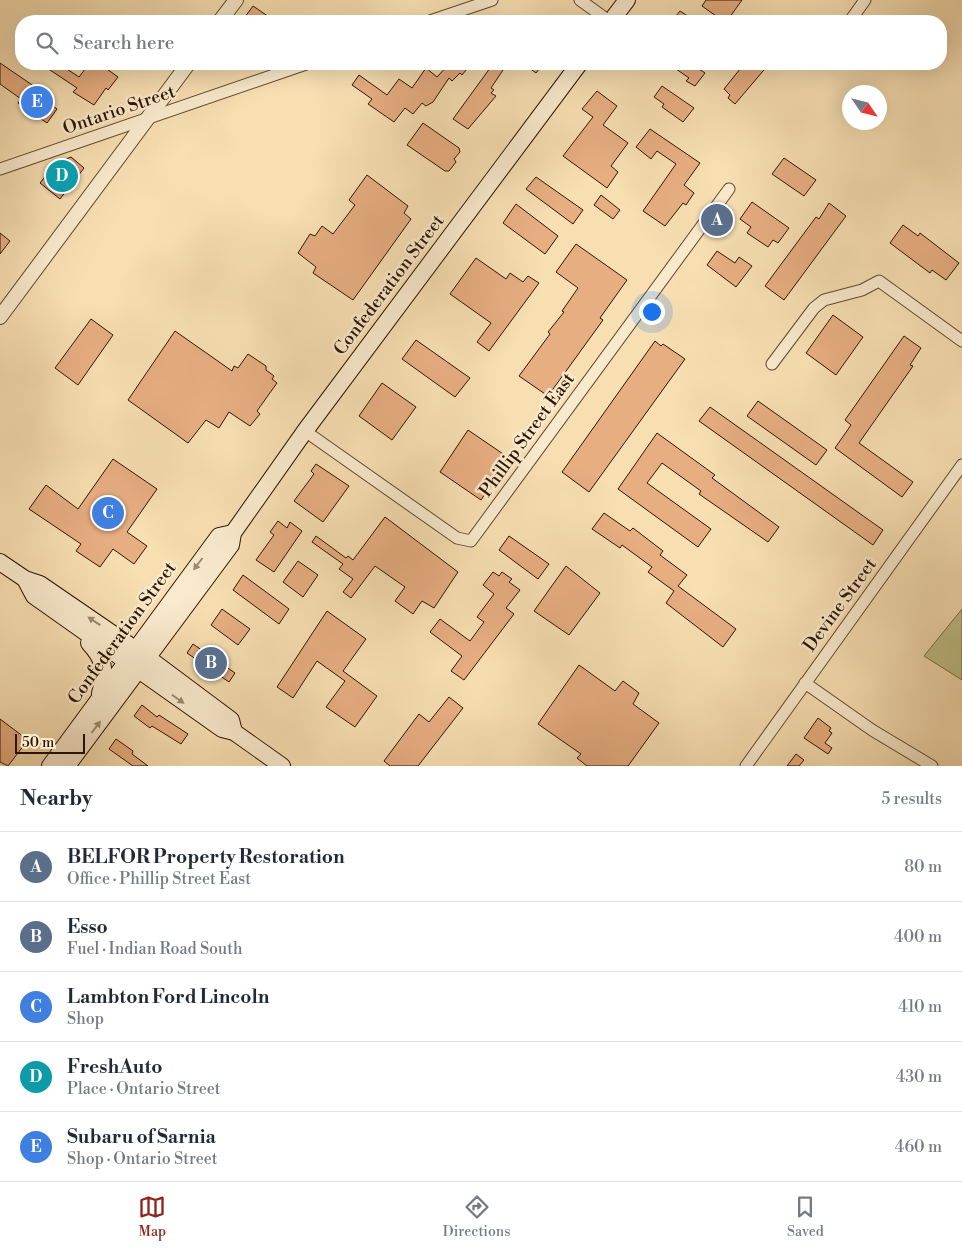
<!DOCTYPE html>
<meta charset="utf-8">
<style>
:root{--surface:#fff;--page:#f2f2f3;--text:#1f2937;--muted:#747a83;--line:#e0e1e3;--accent:#8f2418}
body{margin:0;font-family:"Libre Bodoni",serif;background:var(--page);color:var(--text)}
.compass{position:absolute;left:842px;top:85px;width:45px;height:45px;border-radius:50%;background:var(--surface);box-shadow:0 5px 20px #0002;rotate:125deg}
.scale{position:absolute;left:15px;bottom:12px;width:70px;box-sizing:border-box;padding-left:5px;border:2px solid #2e1500;border-top:0;font-size:14px;line-height:18px;white-space:nowrap;color:#2e1500;-webkit-text-stroke:4px #faeacd;paint-order:stroke}
.you{position:absolute;left:651px;top:311px;width:18px;height:18px;margin:-12px;border:4px solid #fff;border-radius:50%;background:#1a73e8;box-shadow:0 0 0 8px #1a73e833}
.badge{display:grid;place-items:center;width:32px;height:32px;border-radius:50%;background:var(--accent);color:#fff;font-size:16px;font-weight:700}
.pin{position:absolute;translate:-50% -50%;border:2px solid #fff;box-shadow:0 1px 5px #0006}
.list{margin:0;padding:0;list-style:none}
h2{display:flex;justify-content:space-between;align-items:center;height:65px;margin:0;padding:0 20px;font-size:21px}
h2 small{font-size:16px;font-weight:400;color:var(--muted)}
.list li{display:grid;grid-template-columns:32px 1fr auto;gap:15px;align-items:center;box-sizing:border-box;height:70px;padding:0 20px;border-top:1px solid var(--line)}
.list b{display:block;font-size:19px;white-space:nowrap}
.list p{margin:0;font-size:16px;white-space:nowrap;color:var(--muted)}
.list em{font-size:16px;font-style:normal;color:var(--muted)}
.icon{flex:none;width:28px;height:28px;fill:none;stroke:currentColor;stroke-width:2;stroke-linecap:round;stroke-linejoin:round}
.map{position:relative;flex:none;width:962px;height:766px;overflow:hidden}
.search{position:absolute;background:var(--surface);box-shadow:0 5px 20px #0002;left:15px;right:15px;top:15px;height:55px;display:flex;align-items:center;gap:12px;box-sizing:border-box;padding:0 18px;border-radius:20px;color:var(--muted);font-size:19px}
.sheet{height:415px;background:var(--surface)}
nav{display:flex;justify-content:space-around;align-items:center;box-sizing:border-box;height:70px;border-top:1px solid var(--line);background:var(--surface);font-size:14px;color:var(--muted)}
nav a{display:grid;justify-items:center;gap:2px}
nav .on{color:var(--accent)}
.map>svg:first-child{display:block}
.green{fill:#c2c088;stroke:#786a44}
.building{fill:#e7ae82;stroke:#2e1500}
.lines{fill:none;stroke-linecap:round;stroke-linejoin:round}
.minor-casing{stroke:#60482c;stroke-width:13}
.tertiary-casing{stroke:#60482c;stroke-width:16}
.secondary-casing{stroke:#2e1500;stroke-width:18}
.minor{stroke:#faeacd;stroke-width:11}
.tertiary{stroke:#faeacd;stroke-width:14}
.secondary{stroke:#faeacd;stroke-width:16}
.oneway{fill:#9e8a71}
.labels{text-anchor:middle;dominant-baseline:central;stroke-width:5;stroke-linejoin:round;paint-order:stroke}
.street-label{font-size:18px;fill:#2e1500;stroke:#faeacd}
</style>
<div class="map">
<svg width="962" height="766" viewBox="0 0 962 766">
<rect width="100%" height="100%" fill="#f7dfb2"/>
<filter id="stains"><feTurbulence type="fractalNoise" baseFrequency=".004" numOctaves="4"/><feColorMatrix values="0 0 0 0 .2 0 0 0 0 .09 0 0 0 0 .02 0 0 0 .5 -.17"/></filter>
<radialGradient id="worn" r=".72"><stop offset=".6" stop-color="#630" stop-opacity="0"/><stop offset="1" stop-color="#630" stop-opacity=".3"/></radialGradient>
<polygon class="green" points="962,609 962,680 924,656"/>
<g class="building">
<polygon points="706,0 742,0 727,21 723,21 702,6"/>
<polygon points="253,6 275,21 242,21"/>
<polygon points="680,11 695,21 672,21"/>
<polygon points="0,63 44,93 41,97 57,109 47,123 18,103 21,99 0,84"/>
<polygon points="41,64 59,64 79,77 89,64 100,64 118,77 108,90 106,88 94,105 73,92 77,88"/>
<polygon points="449,64 471,64 462,75 460,73 452,81 449,78 433,102 426,106 422,103 413,114 405,108 394,122 368,104 372,99 352,85 359,75 387,95 399,79 412,88 426,68 437,77"/>
<polygon points="493,64 507,64 491,88 494,90 491,93 496,96 468,129 453,119"/>
<polygon points="524,64 543,64 536,73"/>
<polygon points="669,64 699,64 696,67 705,73 695,86 686,81 689,78"/>
<polygon points="744,64 769,64 735,104 728,98 730,95 724,89"/>
<polygon points="662,86 694,108 683,122 662,107 664,104 654,97"/>
<polygon points="597,91 617,106 603,125 628,143 611,166 618,172 607,188 563,156 593,117 582,109"/>
<polygon points="423,123 459,148 460,152 454,159 456,162 449,171 445,171 407,145"/>
<polygon points="650,129 700,163 684,185 694,193 686,205 683,203 665,226 643,211 676,164 657,151 651,159 636,147"/>
<polygon points="71,157 84,168 60,199 40,183 55,164"/>
<polygon points="784,158 816,180 804,196 772,174"/>
<polygon points="367,175 408,206 404,213 411,219 353,300 313,273 316,267 298,253 310,234 315,236 322,226 333,234 355,205 349,200"/>
<polygon points="536,177 583,210 573,224 526,189"/>
<polygon points="601,195 620,210 613,219 594,205"/>
<polygon points="752,202 789,228 778,243 773,240 768,247 747,233 751,227 740,219"/>
<polygon points="829,203 846,216 784,300 765,286 816,217 819,219"/>
<polygon points="516,204 558,236 545,254 503,223"/>
<polygon points="903,225 918,236 920,233 959,263 946,280 932,270 930,273 890,243"/>
<polygon points="0,233 10,241 0,254"/>
<polygon points="576,244 627,280 600,318 603,320 548,396 519,376 550,334 548,332 564,312 562,311 578,288 556,272"/>
<polygon points="717,251 735,263 739,257 752,266 736,287 707,265"/>
<polygon points="476,258 506,279 510,273 523,282 528,276 539,283 489,351 477,342 491,323 450,294"/>
<polygon points="833,315 863,337 836,375 806,353"/>
<polygon points="91,319 113,335 78,385 55,368"/>
<polygon points="175,331 232,371 234,366 238,368 248,354 266,366 266,370 274,376 272,379 277,383 257,411 260,414 250,426 229,412 219,428 206,420 188,443 128,400"/>
<polygon points="904,336 921,348 910,365 913,366 859,443 913,482 902,497 835,448 851,425 845,420"/>
<polygon points="416,340 470,378 455,397 402,359"/>
<polygon points="655,341 661,346 663,344 685,359 589,492 562,472"/>
<polygon points="382,383 416,407 392,440 359,416"/>
<polygon points="758,401 827,450 816,465 747,416"/>
<polygon points="710,407 883,530 873,545 699,421"/>
<polygon points="468,430 509,458 481,500 440,472"/>
<polygon points="657,433 715,475 712,478 779,527 768,542 699,494 701,491 662,463 647,483 711,529 698,547 618,489"/>
<polygon points="113,459 157,489 127,532 147,546 134,564 113,549 100,567 76,551 81,544 29,509 46,485 78,509"/>
<polygon points="316,464 349,486 323,522 294,501 314,474 311,471"/>
<polygon points="604,513 630,531 633,528 663,551 660,555 687,575 678,586 736,629 723,647 666,603 674,591 648,572 652,567 622,545 620,548 592,529"/>
<polygon points="385,517 458,572 434,608 422,601 413,614 395,601 405,587 375,566 351,598 343,592 353,579 339,569 343,564 312,542 316,536 346,558 348,556 353,560"/>
<polygon points="278,521 287,528 290,522 302,531 274,572 256,560 274,535 270,532"/>
<polygon points="509,536 549,564 538,579 499,550"/>
<polygon points="298,561 318,575 303,597 283,582"/>
<polygon points="566,566 600,593 569,635 534,611"/>
<polygon points="493,572 499,576 502,572 512,579 509,582 520,590 506,608 514,614 464,680 451,671 462,656 430,632 440,619 470,641 484,622 477,617 494,594 483,585"/>
<polygon points="243,575 289,609 279,624 233,590"/>
<polygon points="222,609 250,629 238,645 211,625"/>
<polygon points="327,611 366,639 343,671 377,696 355,727 326,707 345,681 317,661 293,698 277,687"/>
<polygon points="193,644 235,673 229,682 187,653"/>
<polygon points="579,665 615,691 623,681 639,693 633,704 659,723 628,766 587,766 577,758 581,754 538,724"/>
<polygon points="449,697 463,708 418,766 390,766 384,761 419,714 429,722"/>
<polygon points="142,705 157,717 159,715 188,734 181,744 152,726 150,728 134,716"/>
<polygon points="818,718 831,728 829,731 832,733 825,743 832,748 828,754 804,738"/>
<polygon points="0,719 28,740 8,766 0,762"/>
<polygon points="116,739 133,751 132,754 148,766 133,766 109,749"/>
<polygon points="796,754 804,760 799,766 787,766"/>
</g>
<g class="lines">
<defs>
<g id="minor">
<polyline points="580,0 609,21"/>
<polyline points="430,21 492,0"/>
<polyline points="850,21 865,0"/>
<polyline points="0,169 306,64"/>
<polyline points="772,364 814,308 824,300 862,290 879,281 962,341"/>
<polyline points="305,431 457,538 471,541 729,189"/>
<polyline points="805,683 872,730 932,766"/>
<polyline points="746,766 962,465"/>
</g>
<g id="tertiary">
<polyline points="220,21 236,0"/>
<polyline points="0,317 188,64"/>
</g>
<g id="secondary">
<polyline points="611,21 627,0"/>
<polyline points="0,562 25,579 40,584 148,658 231,720 234,732"/>
<polyline points="25,579 34,596 222,729 234,732 282,766"/>
<path d="M89,643C104,659 107,672 100,693"/>
<polyline points="50,766 219,536 233,533"/>
<polyline points="67,766 231,545 233,533 305,431 579,64"/>
</g>
</defs>
<use href="#minor" class="minor-casing"/>
<use href="#tertiary" class="tertiary-casing"/>
<use href="#secondary" class="secondary-casing"/>
<use href="#minor" class="minor"/>
<use href="#tertiary" class="tertiary"/>
<use href="#secondary" class="secondary"/>
</g>
<defs><path id="oneway-solid" d="M-6-.8H1V-3.2L6.5 0L1 3.2V.8H-6Z" transform="scale(1.25)"/></defs>
<g class="oneway">
<use href="#oneway-solid" transform="translate(198 564) rotate(127)"/>
<use href="#oneway-solid" transform="translate(94 621) rotate(-146)"/>
<use href="#oneway-solid" transform="translate(178 699) rotate(35)"/>
<use href="#oneway-solid" transform="translate(96 727) rotate(-53)"/>
</g>
<g class="labels">
<g class="street-label">
<text transform="translate(119 110) rotate(-19)">Ontario Street</text>
<text transform="translate(389 285) rotate(-53)">Confederation Street</text>
<text transform="translate(527 435) rotate(-54)">Phillip Street East</text>
<text transform="translate(840 605) rotate(-54)">Devine Street</text>
<text transform="translate(122 633) rotate(-54)">Confederation Street</text>
</g>
</g>
<rect width="100%" height="100%" filter="url(#stains)"/>
<rect width="100%" height="100%" fill="url(#worn)"/>
</svg>
<svg class="compass" viewBox="-18 -18 36 36"><path d="M0-13l5 13h-10z" fill="#e53935"/><path d="M0 13l5-13h-10z" fill="#747a83"/></svg>
<div class="scale">50 m</div>
<div class="you"></div>
<div class="pin badge" style="left:717px;top:220px;background:#5c6f8a">A</div>
<div class="pin badge" style="left:211px;top:663px;background:#5c6f8a">B</div>
<div class="pin badge" style="left:108px;top:513px;background:#3f7fe0">C</div>
<div class="pin badge" style="left:62px;top:176px;background:#0f9aa8">D</div>
<div class="pin badge" style="left:37px;top:102px;background:#3f7fe0">E</div>
<div class="search"><svg class="icon" aria-label="search" viewBox="0 0 24 24"><circle cx="10" cy="10" r="6"/><path d="M15 15l6 6"/></svg>Search here</div>
</div>
<section class="sheet">
<h2>Nearby<small>5 results</small></h2>
<ul class="list">
<li><span class="badge" style="background:#5c6f8a">A</span><div><b>BELFOR Property Restoration</b><p>Office · Phillip Street East</p></div><em>80 m</em></li>
<li><span class="badge" style="background:#5c6f8a">B</span><div><b>Esso</b><p>Fuel · Indian Road South</p></div><em>400 m</em></li>
<li><span class="badge" style="background:#3f7fe0">C</span><div><b>Lambton Ford Lincoln</b><p>Shop</p></div><em>410 m</em></li>
<li><span class="badge" style="background:#0f9aa8">D</span><div><b>FreshAuto</b><p>Place · Ontario Street</p></div><em>430 m</em></li>
<li><span class="badge" style="background:#3f7fe0">E</span><div><b>Subaru of Sarnia</b><p>Shop · Ontario Street</p></div><em>460 m</em></li>
</ul>
</section>
<nav>
<a class="on"><svg class="icon" aria-label="map" viewBox="0 0 24 24"><path d="M3 6l6-2 6 2 6-2v14l-6 2-6-2-6 2zM9 4v14M15 6v14"/></svg>Map</a>
<a><svg class="icon" aria-label="directions" viewBox="0 0 24 24"><path d="M12 3l9 9-9 9-9-9zM9 14v-3h6M13 9l2 2-2 2"/></svg>Directions</a>
<a><svg class="icon" aria-label="saved" viewBox="0 0 24 24"><path d="M7 4h10v16l-5-4-5 4z"/></svg>Saved</a>
</nav>
